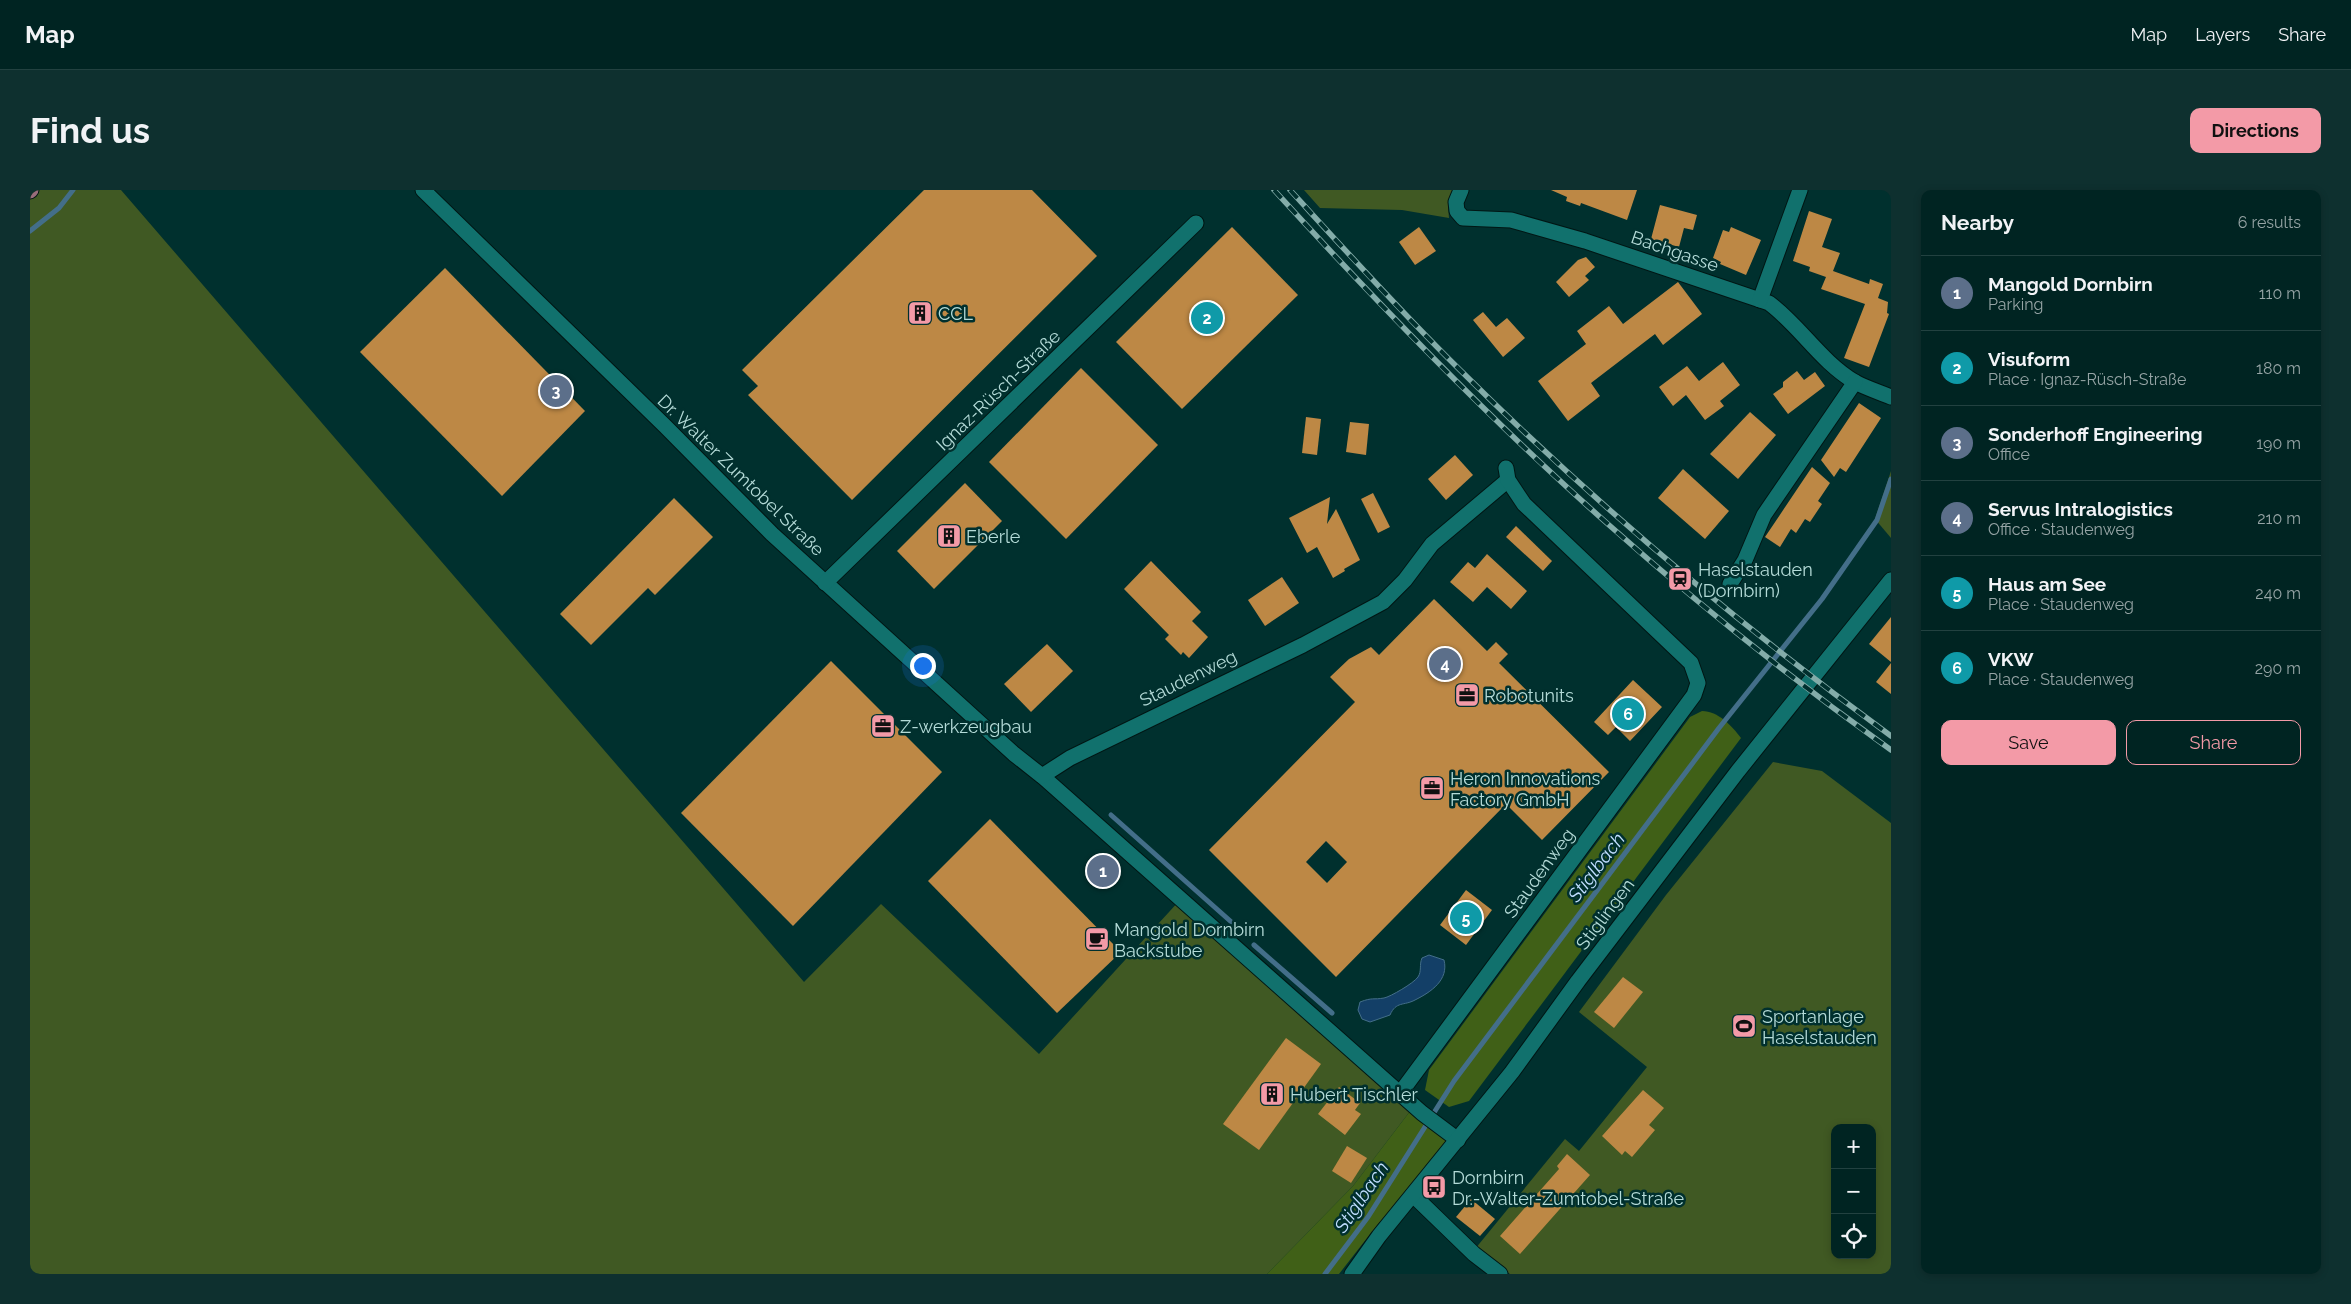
<!DOCTYPE html>
<meta charset="utf-8">
<style>
:root{--surface:#002422;--page:#0e302f;--text:#f1f3f6;--muted:#95a4a5;--line:#224140;--accent:#f39aa7}
body{margin:0;font-family:Raleway,sans-serif;background:var(--page);color:var(--text)}
.controls{position:absolute;right:15px;bottom:15px;display:grid;overflow:hidden;border-radius:10px;box-shadow:0 2px 8px #0003}
.controls button{width:45px;height:45px;display:grid;place-items:center;padding:0;border:0;border-bottom:1px solid var(--line);background:var(--surface);color:var(--text);font:25px sans-serif}
.you{position:absolute;left:892px;top:475px;width:18px;height:18px;margin:-12px;border:4px solid #fff;border-radius:50%;background:#1a73e8;box-shadow:0 0 0 8px #1a73e833}
.badge{display:grid;place-items:center;width:32px;height:32px;border-radius:50%;background:var(--accent);color:#fff;font-size:16px;font-weight:700}
.pin{position:absolute;translate:-50% -50%;border:2px solid #fff;box-shadow:0 1px 5px #0006}
.list{margin:0;padding:0;list-style:none}
h2{display:flex;justify-content:space-between;align-items:center;height:65px;margin:0;padding:0 20px;font-size:21px}
h2 small{font-size:16px;font-weight:400;color:var(--muted)}
.list li{display:grid;grid-template-columns:32px 1fr auto;gap:15px;align-items:center;box-sizing:border-box;height:75px;padding:0 20px;border-top:1px solid var(--line)}
.list b{display:block;font-size:19px;white-space:nowrap}
.list p{margin:0;font-size:16px;white-space:nowrap;color:var(--muted)}
.list em{font-size:16px;font-style:normal;color:var(--muted)}
.actions{display:flex;gap:10px;padding:15px 20px}
.actions a{flex:1;padding:11px 0;border:1px solid var(--accent);border-radius:10px;text-align:center;font-size:18px;color:var(--accent)}
.actions .main{background:var(--accent);color:#111}
.icon{flex:none;width:28px;height:28px;fill:none;stroke:currentColor;stroke-width:2;stroke-linecap:round;stroke-linejoin:round}
.map{position:relative;flex:none;width:1861px;height:1084px;overflow:hidden;border-radius:10px}
header{display:flex;align-items:center;gap:30px;box-sizing:border-box;height:70px;padding:0 25px;background:var(--surface);border-bottom:1px solid var(--line)}
header strong{font-size:24px}
nav{display:flex;gap:28px;margin-inline-start:auto;font-size:18px}
.intro{display:flex;align-items:center;justify-content:space-between;box-sizing:border-box;height:120px;padding:0 30px}
h1{margin:0;font-size:35px}
.button{padding:12px 22px;border-radius:10px;background:var(--accent);color:#111;font-size:18px;font-weight:700}
main{display:flex;gap:30px;padding:0 30px}
aside{flex:1;background:var(--surface);border-radius:10px;box-shadow:0 2px 8px #0003}
.map>svg:first-child{display:block}
.green{fill:#405923;fill-rule:evenodd}
.forest{fill:#406017}
.water{fill:#133f67;stroke:#436e89}
.lines{fill:none;stroke-linecap:round;stroke-linejoin:round}
.stream{stroke:#436e89;stroke-width:5}
.building{fill:#bd8845;fill-rule:evenodd}
.street-casing{stroke:#001614;stroke-width:17}
.secondary-casing{stroke:#001614;stroke-width:17}
.primary-casing{stroke:#001614;stroke-width:17}
.street{stroke:#11716d;stroke-width:15}
.secondary{stroke:#11716d;stroke-width:15}
.primary{stroke:#986c7b;stroke-width:15}
.rail-casing{stroke:#83aca9;stroke-width:5.5}
.rail{stroke:#00302e;stroke-width:4;stroke-dasharray:11;stroke-linecap:butt}
.labels{text-anchor:middle;dominant-baseline:central;stroke-width:5;stroke-linejoin:round;paint-order:stroke}
.street-label{font-size:18px;fill:#b4dbd8;stroke:#00302e}
.poi-label{font-size:18px;fill:#b4dbd8;stroke:#00302e;text-anchor:start}
.water-label{font-size:19px;font-style:italic;fill:#c0defe;stroke:#00302e}
</style>
<header>
<strong>Map</strong>
<nav><a>Map</a><a>Layers</a><a>Share</a></nav>
</header>
<div class="intro"><h1>Find us</h1><a class="button">Directions</a></div>
<main>
<div class="map">
<svg width="1861" height="1084" viewBox="0 0 1861 1084">
<rect width="100%" height="100%" fill="#00302e"/>
<g class="green">
<polygon points="0,0 91,0 774,792 851,714 1009,864 1150,710 1384,916 1323,996 1237,1084 0,1084"/>
<polygon points="1274,0 1423,0 1418,16 1419,28 1372,20 1290,18"/>
<polygon points="1861,281 1861,348 1845,329"/>
<path d="M1743,572L1792,581L1861,633V1084H1480L1445,1059L1535,949L1549,961L1617,877L1549,822L1636,705ZM1805,938H1842V1065H1805Z"/>
</g>
<g class="forest">
<path d="M1672,521C1688,521 1702,536 1711,548L1439,911L1419,917L1395,900L1399,880L1660,527Z"/>
<polygon points="1384,916 1424,950 1348,1034 1309,1084 1237,1084 1323,996"/>
</g>
<path class="water" d="M1399,765L1414,770C1419,790 1401,802 1385,810C1374,816 1366,811 1360,825L1340,832L1332,829L1328,820L1330,812C1343,807 1343,810 1354,808C1360,807 1384,793 1388,787C1392,781 1389,775 1392,768Z"/>
<g class="lines">
<g class="stream">
<polyline points="0,41 29,18 43,0"/>
<polyline points="1081,625 1207,737"/>
<polyline points="1224,755 1302,823"/>
<polyline points="1295,1084 1338,1027 1424,891 1689,538 1792,409 1847,330 1861,289"/>
</g>
</g>
<g class="building">
<polygon points="894,0 1002,0 1067,66 822,310 718,205 728,196 712,180"/>
<polygon points="1521,0 1607,0 1597,30 1551,13 1550,16 1536,11 1537,7"/>
<polygon points="1630,15 1667,25 1663,40 1654,38 1649,57 1621,49"/>
<polygon points="1779,21 1802,29 1792,57 1810,63 1803,81 1839,94 1840,89 1853,94 1848,108 1858,112 1857,123 1859,124 1839,177 1814,168 1835,114 1791,99 1796,87 1779,81 1780,77 1763,71"/>
<polygon points="1202,37 1268,105 1152,219 1086,152"/>
<polygon points="1389,37 1406,61 1385,75 1369,52"/>
<polygon points="1701,37 1731,50 1716,85 1690,74 1691,72 1683,68 1693,40 1699,42"/>
<polygon points="1556,67 1565,77 1555,86 1559,90 1539,107 1526,92 1548,70"/>
<polygon points="415,78 555,221 472,306 330,162"/>
<polygon points="1648,92 1672,124 1633,155 1625,144 1561,193 1570,206 1538,231 1508,191 1556,154 1547,141 1579,116 1593,134"/>
<polygon points="1453,122 1466,137 1477,128 1495,148 1473,167 1443,130"/>
<polygon points="1693,172 1710,195 1690,211 1694,216 1675,230 1656,205 1643,216 1629,197 1657,176 1669,191"/>
<polygon points="1051,178 1128,255 1036,349 959,272"/>
<polygon points="1767,181 1774,190 1785,182 1795,196 1758,224 1743,204 1753,197 1753,192"/>
<polygon points="1829,213 1851,228 1816,282 1810,278 1804,287 1791,270"/>
<polygon points="1720,222 1746,245 1708,289 1680,264"/>
<polygon points="1276,227 1291,229 1287,265 1272,263"/>
<polygon points="1320,232 1339,234 1336,265 1316,262"/>
<polygon points="1425,265 1443,285 1416,310 1398,289"/>
<polygon points="1782,277 1800,293 1788,311 1792,314 1780,332 1775,329 1766,343 1761,339 1750,357 1735,347"/>
<polygon points="1653,279 1699,321 1675,349 1628,308"/>
<polygon points="935,293 972,331 904,399 867,361"/>
<polygon points="1343,303 1360,337 1348,343 1331,309"/>
<polygon points="1300,307 1297,334 1306,319 1330,370 1314,379 1315,381 1303,388 1287,357 1277,363 1259,328"/>
<polygon points="644,308 683,347 625,405 618,398 561,455 530,424"/>
<polygon points="1486,336 1522,371 1513,381 1476,347"/>
<polygon points="1457,364 1497,401 1481,419 1457,397 1443,412 1420,392 1438,372 1445,378"/>
<polygon points="1121,371 1171,422 1162,431 1178,447 1159,468 1153,462 1151,465 1135,449 1139,445 1094,399"/>
<polygon points="1252,387 1269,413 1235,436 1218,410"/>
<path d="M1404,409L1457,461L1466,452L1478,464L1469,473L1579,582L1512,650L1476,614L1306,787L1179,660L1325,512L1300,487L1319,469L1341,457L1349,465ZM1296,651L1317,672L1297,693L1276,672Z"/>
<polygon points="1861,427 1861,472 1839,454"/>
<polygon points="1017,454 1043,481 1001,522 974,494"/>
<polygon points="801,471 912,582 763,736 651,623"/>
<polygon points="1861,473 1861,504 1846,492"/>
<polygon points="1603,490 1632,517 1600,551 1586,537 1578,545 1564,532"/>
<polygon points="960,629 1091,762 1027,823 898,691"/>
<polygon points="1436,700 1462,720 1436,755 1410,735"/>
<polygon points="1593,787 1613,802 1584,838 1564,822"/>
<polygon points="1256,848 1291,874 1229,960 1193,934"/>
<polygon points="1309,897 1330,913 1325,920 1331,924 1315,945 1288,924"/>
<polygon points="1613,900 1634,918 1619,935 1625,940 1602,967 1595,961 1592,965 1572,946"/>
<polygon points="1317,956 1337,968 1321,993 1302,981"/>
<polygon points="1537,964 1560,985 1490,1064 1470,1046 1529,979 1527,976"/>
<polygon points="1441,1009 1465,1029 1450,1046 1426,1027"/>
</g>
<g class="lines">
<defs>
<g id="street">
<polyline points="393,0 635,236 742,344 984,564 1012,586 1392,923 1428,950"/>
<path d="M1431,0L1426,12L1427,21L1433,28L1481,30L1555,51L1739,113C1770,136 1791,172 1825,192C1836,198 1849,202 1861,207"/>
<polyline points="1730,110 1770,0"/>
<polyline points="795,393 1166,33"/>
<polyline points="1700,394 1715,370 1734,325 1825,192"/>
<polyline points="1012,586 1040,568 1273,455 1353,412 1375,390 1402,354 1478,290"/>
<polyline points="1371,902 1664,505 1668,493 1661,473 1494,314 1478,290 1476,278"/>
<polyline points="1383,1005 1444,1064 1470,1084"/>
</g>
<polyline id="secondary" points="1322,1084 1349,1046 1482,882 1548,791 1708,581 1861,390"/>
<polyline id="primary" points="0,1 1,0"/>
</defs>
<use href="#street" class="street-casing"/>
<use href="#secondary" class="secondary-casing"/>
<use href="#primary" class="primary-casing"/>
<use href="#street" class="street"/>
<use href="#secondary" class="secondary"/>
<use href="#primary" class="primary"/>
<defs>
<g id="rail">
<path d="M1244,0C1350,116 1461,231 1579,335C1669,415 1763,490 1861,560"/>
<path d="M1260,0C1315,60 1370,121 1428,178C1563,312 1708,434 1861,546"/>
</g>
</defs>
<use href="#rail" class="rail-casing"/>
<use href="#rail" class="rail"/>
</g>
<defs>
<symbol id="building-square" viewBox="-11 -11 22 22"><rect x="-9" y="-9" width="18" height="18" rx="4" fill="#f39aa7" stroke="#00302e"/><path d="M-4-6H4V6H1V3H-1V6H-4ZM-2.5-4.3h1.7v1.8h-1.7ZM.8-4.3h1.7v1.8H.8ZM-2.5-1h1.7V.8h-1.7ZM.8-1h1.7V.8H.8Z" fill="#111"/></symbol>
<symbol id="station-square" viewBox="-11 -11 22 22"><rect x="-9" y="-9" width="18" height="18" rx="4" fill="#f39aa7" stroke="#00302e"/><path d="M-3-6H3Q5-6 5-4V2Q5 4 3 4L4.5 6H3L1.5 4h-3L-3 6H-4.5L-3 4Q-5 4-5 2V-4Q-5-6-3-6ZM-3.5-4v3h7v-3ZM-3.5 1v1.5H-2V1ZM2 1v1.5H3.5V1Z" fill="#111"/></symbol>
<symbol id="office-square" viewBox="-11 -11 22 22"><rect x="-9" y="-9" width="18" height="18" rx="4" fill="#f39aa7" stroke="#00302e"/><path d="M-6-3h4V-5.5h4V-3h4V5H-6ZM-1-4.5V-3h2v-1.5ZM-6 0V1H6V0Z" fill="#111"/></symbol>
<symbol id="cafe-square" viewBox="-11 -11 22 22"><rect x="-9" y="-9" width="18" height="18" rx="4" fill="#f39aa7" stroke="#00302e"/><path d="M-5.5-4.5H6V0H3Q3 3.5 0 3.5H-2.5Q-5.5 3.5-5.5 0ZM3-3.2v2h1.7v-2ZM-6 4.5H4V6H-6Z" fill="#111"/></symbol>
<symbol id="stadium-square" viewBox="-11 -11 22 22"><rect x="-9" y="-9" width="18" height="18" rx="4" fill="#f39aa7" stroke="#00302e"/><path d="M0-5a6.5 5 0 1 0 0 10a6.5 5 0 1 0 0-10ZM-3.5-1.8h7v3.6h-7Z" fill="#111"/></symbol>
<symbol id="bus-square" viewBox="-11 -11 22 22"><rect x="-9" y="-9" width="18" height="18" rx="4" fill="#f39aa7" stroke="#00302e"/><path d="M-5-6H5V4H4V6H2V4H-2V6H-4V4H-5ZM-3.5-4V0h7V-4ZM-3.5 1.2v1.5H-2V1.2ZM2 1.2v1.5H3.5V1.2Z" fill="#111"/></symbol>
</defs>
<g fill-rule="evenodd">
<use href="#building-square" x="876" y="109" width="28" height="28"/>
<use href="#building-square" x="905" y="332" width="28" height="28"/>
<use href="#station-square" x="1636" y="375" width="28" height="28"/>
<use href="#office-square" x="1423" y="491" width="28" height="28"/>
<use href="#office-square" x="839" y="522" width="28" height="28"/>
<use href="#office-square" x="1388" y="584" width="28" height="28"/>
<use href="#cafe-square" x="1053" y="735" width="28" height="28"/>
<use href="#stadium-square" x="1700" y="822" width="28" height="28"/>
<use href="#building-square" x="1228" y="890" width="28" height="28"/>
<use href="#bus-square" x="1390" y="983" width="28" height="28"/>
</g>
<g class="labels">
<g class="street-label">
<text transform="translate(1645 61) rotate(19)">Bachgasse</text>
<text transform="translate(968 200) rotate(-44)">Ignaz-Rüsch-Straße</text>
<text transform="translate(711 285) rotate(44)">Dr. Walter Zumtobel Straße</text>
<text transform="translate(1158 488) rotate(-26)">Staudenweg</text>
<text transform="translate(1509 683) rotate(-54)">Staudenweg</text>
<text transform="translate(1575 724) rotate(-53)">Stiglingen</text>
</g>
<g class="poi-label">
<text x="908" y="123">CCL</text>
<text x="936" y="346">Eberle</text>
<text x="1668" y="379">Haselstauden<tspan x="1668" dy="21">(Dornbirn)</tspan></text>
<text x="1454" y="505">Robotunits</text>
<text x="870" y="536">Z-werkzeugbau</text>
<text x="1420" y="588">Heron Innovations<tspan x="1420" dy="21">Factory GmbH</tspan></text>
<text x="1084" y="739">Mangold Dornbirn<tspan x="1084" dy="21">Backstube</tspan></text>
<text x="1732" y="826">Sportanlage<tspan x="1732" dy="21">Haselstauden</tspan></text>
<text x="1260" y="904">Hubert Tischler</text>
<text x="1422" y="987">Dornbirn<tspan x="1422" dy="21">Dr.-Walter-Zumtobel-Straße</tspan></text>
</g>
<g class="water-label">
<text transform="translate(1566 677) rotate(-53)">Stiglbach</text>
<text transform="translate(1331 1007) rotate(-56)">Stiglbach</text>
</g>
</g>
</svg>
<div class="controls">
<button>+</button>
<button>−</button>
<button><svg class="icon" aria-label="locate" viewBox="0 0 24 24"><circle cx="12" cy="12" r="6"/><path d="M12 2v4M12 18v4M2 12h4M18 12h4"/></svg></button>
</div>
<div class="you"></div>
<div class="pin badge" style="left:1073px;top:681px;background:#5c6f8a">1</div>
<div class="pin badge" style="left:1177px;top:128px;background:#0f9aa8">2</div>
<div class="pin badge" style="left:526px;top:201px;background:#5c6f8a">3</div>
<div class="pin badge" style="left:1415px;top:474px;background:#5c6f8a">4</div>
<div class="pin badge" style="left:1436px;top:728px;background:#0f9aa8">5</div>
<div class="pin badge" style="left:1598px;top:524px;background:#0f9aa8">6</div>
</div>
<aside>
<h2>Nearby<small>6 results</small></h2>
<ul class="list">
<li><span class="badge" style="background:#5c6f8a">1</span><div><b>Mangold Dornbirn</b><p>Parking</p></div><em>110 m</em></li>
<li><span class="badge" style="background:#0f9aa8">2</span><div><b>Visuform</b><p>Place · Ignaz-Rüsch-Straße</p></div><em>180 m</em></li>
<li><span class="badge" style="background:#5c6f8a">3</span><div><b>Sonderhoff Engineering</b><p>Office</p></div><em>190 m</em></li>
<li><span class="badge" style="background:#5c6f8a">4</span><div><b>Servus Intralogistics</b><p>Office · Staudenweg</p></div><em>210 m</em></li>
<li><span class="badge" style="background:#0f9aa8">5</span><div><b>Haus am See</b><p>Place · Staudenweg</p></div><em>240 m</em></li>
<li><span class="badge" style="background:#0f9aa8">6</span><div><b>VKW</b><p>Place · Staudenweg</p></div><em>290 m</em></li>
</ul>
<div class="actions"><a class="main">Save</a><a>Share</a></div>
</aside>
</main>
